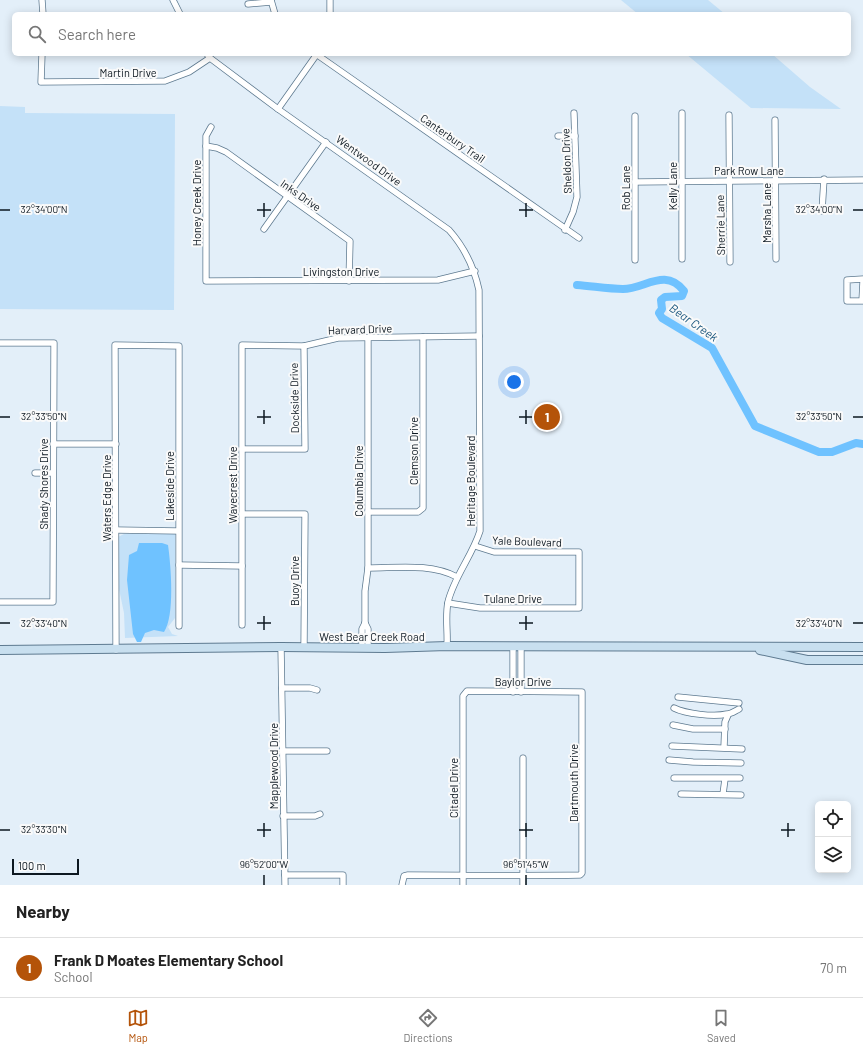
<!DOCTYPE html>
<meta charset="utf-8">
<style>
:root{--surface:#fff;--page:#f2f2f2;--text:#222;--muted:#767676;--line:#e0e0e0;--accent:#b45309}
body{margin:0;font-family:Barlow,sans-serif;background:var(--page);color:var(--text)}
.controls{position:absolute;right:12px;bottom:12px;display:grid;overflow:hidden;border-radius:6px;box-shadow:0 2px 10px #0003}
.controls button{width:36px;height:36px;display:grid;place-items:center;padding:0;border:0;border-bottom:1px solid var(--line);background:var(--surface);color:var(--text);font:20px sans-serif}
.scale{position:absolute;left:12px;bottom:10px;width:67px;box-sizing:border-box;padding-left:4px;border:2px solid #0d1821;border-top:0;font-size:11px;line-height:14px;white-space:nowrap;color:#0d1821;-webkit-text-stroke:3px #fafafa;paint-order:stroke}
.you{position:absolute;left:514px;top:382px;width:14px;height:14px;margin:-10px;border:3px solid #fff;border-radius:50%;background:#1a73e8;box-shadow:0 0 0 6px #1a73e833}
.badge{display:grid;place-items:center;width:26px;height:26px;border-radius:50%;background:var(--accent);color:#fff;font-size:13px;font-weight:700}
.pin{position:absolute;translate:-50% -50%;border:2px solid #fff;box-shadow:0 1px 4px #0006}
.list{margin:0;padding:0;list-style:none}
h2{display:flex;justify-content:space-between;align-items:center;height:52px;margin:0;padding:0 16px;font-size:17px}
h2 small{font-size:13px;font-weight:400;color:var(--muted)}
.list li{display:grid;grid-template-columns:26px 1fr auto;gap:12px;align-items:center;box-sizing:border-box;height:60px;padding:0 16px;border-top:1px solid var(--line)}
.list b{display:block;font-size:15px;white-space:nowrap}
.list p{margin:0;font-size:13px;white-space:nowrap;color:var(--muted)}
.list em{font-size:13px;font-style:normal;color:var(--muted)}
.icon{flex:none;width:22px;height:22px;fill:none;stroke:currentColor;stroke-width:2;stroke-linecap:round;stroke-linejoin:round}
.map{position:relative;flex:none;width:863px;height:885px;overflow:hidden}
.search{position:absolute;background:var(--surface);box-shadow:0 2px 10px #0003;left:12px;right:12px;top:12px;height:44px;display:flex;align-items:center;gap:10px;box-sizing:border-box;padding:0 14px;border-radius:6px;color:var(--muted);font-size:15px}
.sheet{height:112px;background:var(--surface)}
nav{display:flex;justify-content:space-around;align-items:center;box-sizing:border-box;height:56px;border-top:1px solid var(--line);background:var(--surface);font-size:11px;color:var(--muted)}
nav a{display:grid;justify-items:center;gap:2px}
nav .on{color:var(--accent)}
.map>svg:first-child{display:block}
.green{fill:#c4e1f8}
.water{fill:#6fc2ff}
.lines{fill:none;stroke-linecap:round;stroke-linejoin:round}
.river{stroke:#6fc2ff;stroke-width:8}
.street-casing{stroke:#5e7a90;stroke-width:7}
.secondary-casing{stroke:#5e7a90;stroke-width:10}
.street{stroke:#fff;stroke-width:5.5}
.secondary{stroke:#c8dfef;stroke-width:8}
.ticks{fill:none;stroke:#0d1821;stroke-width:1.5}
.labels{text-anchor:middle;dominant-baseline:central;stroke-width:4;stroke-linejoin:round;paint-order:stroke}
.street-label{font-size:11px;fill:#0d1821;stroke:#fafafa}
.water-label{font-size:12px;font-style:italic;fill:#18557d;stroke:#fafafa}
.ticks-label{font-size:10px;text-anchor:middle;fill:#0d1821;stroke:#fafafa;stroke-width:4;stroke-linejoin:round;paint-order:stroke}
</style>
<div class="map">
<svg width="863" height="885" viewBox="0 0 863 885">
<rect width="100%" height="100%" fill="#e3eff9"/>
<g class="green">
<polygon points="621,0 708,0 725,14 638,14"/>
<polygon points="686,54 772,54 810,87 841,109 751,108"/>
<polygon points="0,106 25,107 25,113 175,114 174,310 0,309"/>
<polygon points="124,534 175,534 175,618 168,627 172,634 178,636 125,638 124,613 119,589 118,537"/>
</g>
<path class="water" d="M139,543H162L168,545C171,566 175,616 164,632L154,630L145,633L141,642H137L133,634L127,580L129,555L137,551Z"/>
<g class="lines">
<path class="river" d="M577,285C592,286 608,289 623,289C645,289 665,267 684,291L682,296L665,297L661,300L662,309L659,313L662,318L712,348L755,426L819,452H832L856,443L863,444"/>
<defs>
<g id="street">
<polyline points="42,0 43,14"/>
<polyline points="173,0 180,14"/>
<polyline points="271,0 275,14"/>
<polyline points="330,0 330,14"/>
<polyline points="248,4 271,2"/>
<polyline points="42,54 41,82 165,81 189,72 210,58"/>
<path d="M207,54L210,58L278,109L449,230C465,248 474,267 479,290L480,531C472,556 454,577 448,602C445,616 448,633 447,646"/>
<polyline points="316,54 579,238"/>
<polyline points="278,109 317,54"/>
<polyline points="682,113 682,259"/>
<polyline points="729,115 730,262"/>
<polyline points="635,116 635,260"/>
<polyline points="775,120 776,259"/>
<polyline points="211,127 206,136 206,281 438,280 475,271"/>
<polyline points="558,136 575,136"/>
<polyline points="206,146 217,148 226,152 350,241 349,281"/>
<polyline points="635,182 863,180"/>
<polyline points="822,211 824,179"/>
<polyline points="264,229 326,142"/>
<polyline points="565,230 573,212 577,197 574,113"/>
<polyline points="863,279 847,280 847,301 862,301 863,282"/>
<polyline points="0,343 54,343 53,602 0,602"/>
<polyline points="53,444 116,444"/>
<polyline points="242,449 305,449 304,346"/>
<polyline points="35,473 53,473"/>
<polyline points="368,512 418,512 423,508 423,337"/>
<polyline points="242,514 305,514 304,647"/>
<polyline points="116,530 178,531"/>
<polyline points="179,565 242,566"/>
<path d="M368,568C398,568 430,563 457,577"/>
<polyline points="448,603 480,608 579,608 579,552 494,552 475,546"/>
<polyline points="365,623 368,629 368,648"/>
<polyline points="242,625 242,345 304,346 338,338 479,336"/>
<polyline points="281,647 285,885"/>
<polyline points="362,648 362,629 365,623 365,591 368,568 368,338"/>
<polyline points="116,650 115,345 179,346 179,626"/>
<polyline points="282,688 310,688 317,690"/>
<polyline points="513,692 513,647"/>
<polyline points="521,692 521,647"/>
<polyline points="678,697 739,703"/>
<path d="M674,708C686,714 714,717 727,714C731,714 735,711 739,709"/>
<polyline points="673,725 693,729 725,729"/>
<polyline points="672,746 742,749"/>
<polyline points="724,747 725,722 728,715"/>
<polyline points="284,751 327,751"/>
<polyline points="523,758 523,885"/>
<polyline points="669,760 693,762 741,763"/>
<polyline points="674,778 740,778"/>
<polyline points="681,794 741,795"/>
<polyline points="723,794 725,779"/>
<polyline points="283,816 315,816 320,814"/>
<polyline points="285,875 343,875 343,885"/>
<path d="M402,885L404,876L408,875C465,875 523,876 580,875L582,873V692L467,691L463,696V885"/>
</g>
<g id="secondary">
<polyline points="0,650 281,647 385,648 447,646 863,647"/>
<polyline points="760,650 807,660 863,660"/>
</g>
</defs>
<use href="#street" class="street-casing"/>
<use href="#secondary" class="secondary-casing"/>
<use href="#street" class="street"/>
<use href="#secondary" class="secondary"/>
</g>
<path class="ticks" d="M264,203V217M526,203V217M0,210H10M257,210H271M519,210H533M853,210H863M264,410V424M526,410V424M0,417H10M257,417H271M519,417H533M853,417H863M264,616V630M526,616V630M0,623H10M257,623H271M519,623H533M853,623H863M264,823V837M526,823V837M788,823V837M0,830H10M257,830H271M519,830H533M781,830H795M264,875V885M526,875V885"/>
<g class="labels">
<g class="street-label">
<text x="128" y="72">Martin Drive</text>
<text transform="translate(453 138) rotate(35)">Canterbury Trail</text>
<text transform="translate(369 160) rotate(36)">Wentwood Drive</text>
<text transform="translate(566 161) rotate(-92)">Sheldon Drive</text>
<text x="749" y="170">Park Row Lane</text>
<text transform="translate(672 186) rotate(-90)">Kelly Lane</text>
<text transform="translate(625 188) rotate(-90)">Rob Lane</text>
<text transform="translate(301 195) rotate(35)">Inks Drive</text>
<text transform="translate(196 203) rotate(-90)">Honey Creek Drive</text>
<text transform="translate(766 213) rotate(-90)">Marsha Lane</text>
<text transform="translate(720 225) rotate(-91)">Sherrie Lane</text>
<text x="341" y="271">Livingston Drive</text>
<text transform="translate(360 329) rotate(-2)">Harvard Drive</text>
<text transform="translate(294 398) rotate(-91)">Dockside Drive</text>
<text transform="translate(413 451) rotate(-90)">Clemson Drive</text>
<text transform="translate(358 481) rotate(-90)">Columbia Drive</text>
<text transform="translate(470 481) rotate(-90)">Heritage Boulevard</text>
<text transform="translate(43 484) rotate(-90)">Shady Shores Drive</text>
<text transform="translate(232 485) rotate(-90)">Wavecrest Drive</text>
<text transform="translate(169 486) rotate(-90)">Lakeside Drive</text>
<text transform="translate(106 498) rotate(-90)">Waters Edge Drive</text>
<text transform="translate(527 541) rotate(2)">Yale Boulevard</text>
<text transform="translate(294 581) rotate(-90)">Buoy Drive</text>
<text x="513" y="598">Tulane Drive</text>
<text x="372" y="636">West Bear Creek Road</text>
<text x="523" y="681">Baylor Drive</text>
<text transform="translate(273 766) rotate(-90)">Mapplewood Drive</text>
<text transform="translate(573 783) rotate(-90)">Dartmouth Drive</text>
<text transform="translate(453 788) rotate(-90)">Citadel Drive</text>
</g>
<g class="water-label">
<text transform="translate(694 322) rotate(35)">Bear Creek</text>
</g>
</g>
<g class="ticks-label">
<text x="44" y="213">32°34'00"N</text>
<text x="819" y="213">32°34'00"N</text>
<text x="44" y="420">32°33'50"N</text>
<text x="819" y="420">32°33'50"N</text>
<text x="44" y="627">32°33'40"N</text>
<text x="819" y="627">32°33'40"N</text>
<text x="44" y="833">32°33'30"N</text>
<text x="264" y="868">96°52'00"W</text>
<text x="526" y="868">96°51'45"W</text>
</g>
</svg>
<div class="controls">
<button><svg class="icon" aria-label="locate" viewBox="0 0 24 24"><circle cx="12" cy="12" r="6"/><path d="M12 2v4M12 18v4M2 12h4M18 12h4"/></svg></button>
<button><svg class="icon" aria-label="layers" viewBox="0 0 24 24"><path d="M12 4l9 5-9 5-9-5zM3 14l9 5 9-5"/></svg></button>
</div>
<div class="scale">100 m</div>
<div class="you"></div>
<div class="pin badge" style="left:547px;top:417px">1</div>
<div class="search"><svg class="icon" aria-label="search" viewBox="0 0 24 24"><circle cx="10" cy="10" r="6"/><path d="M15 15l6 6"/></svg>Search here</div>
</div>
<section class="sheet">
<h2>Nearby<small></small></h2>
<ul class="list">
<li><span class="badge">1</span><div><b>Frank D Moates Elementary School</b><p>School</p></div><em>70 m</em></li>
</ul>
</section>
<nav>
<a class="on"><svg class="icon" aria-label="map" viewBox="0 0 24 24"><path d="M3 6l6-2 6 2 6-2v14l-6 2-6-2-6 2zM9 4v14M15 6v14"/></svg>Map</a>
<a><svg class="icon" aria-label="directions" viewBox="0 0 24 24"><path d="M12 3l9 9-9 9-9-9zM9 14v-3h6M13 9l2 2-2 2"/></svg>Directions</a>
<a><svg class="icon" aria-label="saved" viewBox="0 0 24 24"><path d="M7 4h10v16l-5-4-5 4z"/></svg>Saved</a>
</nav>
